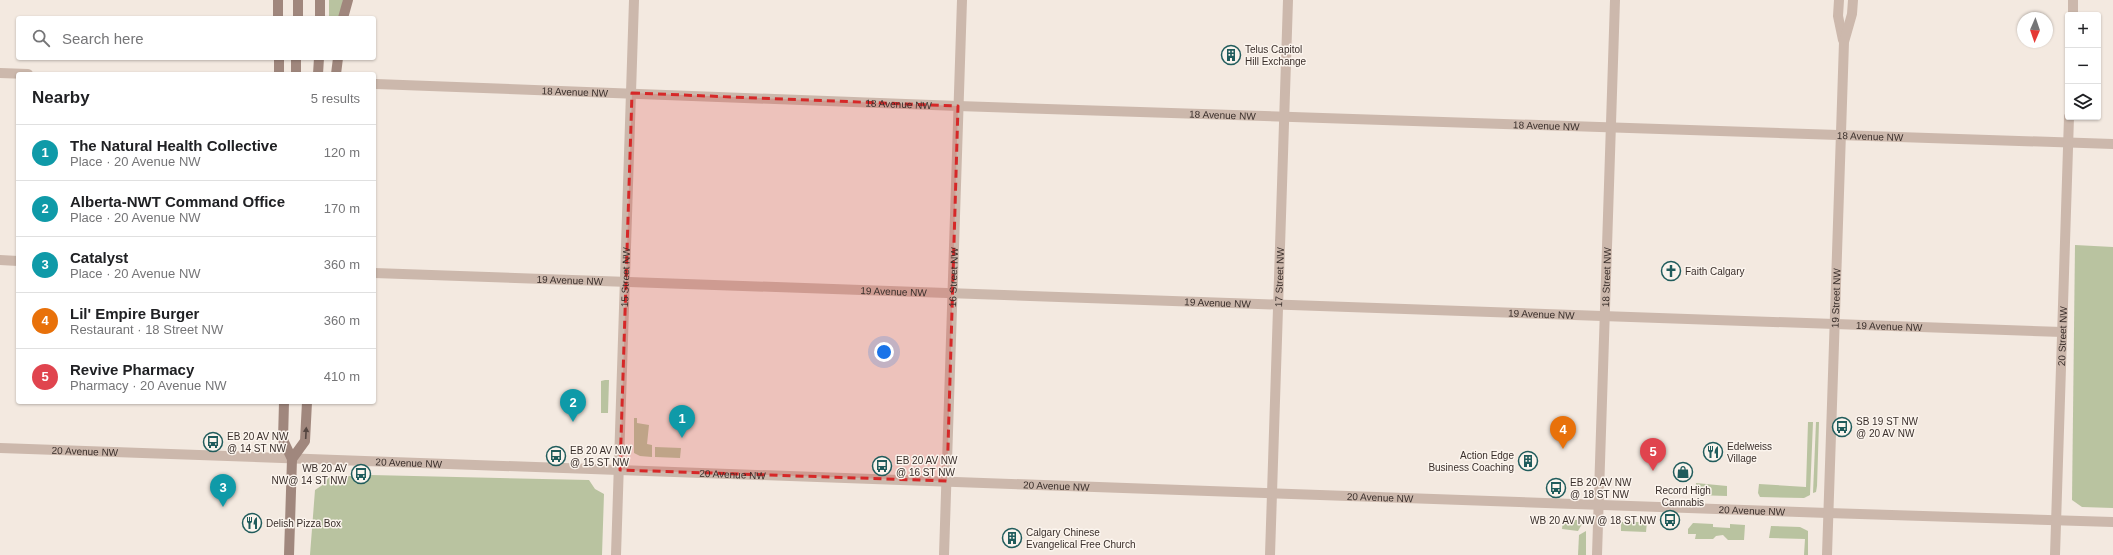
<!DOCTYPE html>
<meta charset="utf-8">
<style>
:root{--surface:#fff;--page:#f2f2f2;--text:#202124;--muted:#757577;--line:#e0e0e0;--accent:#205c5c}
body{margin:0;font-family:Arial,sans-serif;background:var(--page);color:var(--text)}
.controls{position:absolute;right:12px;top:12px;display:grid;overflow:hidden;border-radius:4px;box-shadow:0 1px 3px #0004}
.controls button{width:36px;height:36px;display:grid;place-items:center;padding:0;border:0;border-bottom:1px solid var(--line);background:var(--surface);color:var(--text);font:20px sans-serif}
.compass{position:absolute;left:2017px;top:12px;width:36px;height:36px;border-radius:50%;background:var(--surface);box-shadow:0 1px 3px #0004;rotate:182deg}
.you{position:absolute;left:884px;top:352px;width:14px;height:14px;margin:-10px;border:3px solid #fff;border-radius:50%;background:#1a73e8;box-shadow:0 0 0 6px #1a73e833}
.badge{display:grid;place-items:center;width:26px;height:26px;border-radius:50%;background:var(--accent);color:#fff;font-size:13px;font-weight:700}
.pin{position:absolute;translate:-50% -33px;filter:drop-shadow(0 1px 2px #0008)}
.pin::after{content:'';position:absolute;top:21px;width:14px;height:12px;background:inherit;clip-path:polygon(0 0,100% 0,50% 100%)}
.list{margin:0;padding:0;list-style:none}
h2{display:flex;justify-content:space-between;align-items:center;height:52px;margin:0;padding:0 16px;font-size:17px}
h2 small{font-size:13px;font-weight:400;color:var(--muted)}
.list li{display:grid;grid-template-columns:26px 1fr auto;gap:12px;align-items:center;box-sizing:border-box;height:56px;padding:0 16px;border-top:1px solid var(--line)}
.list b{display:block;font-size:15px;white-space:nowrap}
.list p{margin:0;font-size:13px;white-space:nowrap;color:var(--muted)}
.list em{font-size:13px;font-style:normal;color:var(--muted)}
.icon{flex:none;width:22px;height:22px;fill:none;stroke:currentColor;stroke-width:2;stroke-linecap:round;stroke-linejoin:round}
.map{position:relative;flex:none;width:2113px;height:555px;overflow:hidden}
.search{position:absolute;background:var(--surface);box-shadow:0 1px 3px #0004;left:16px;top:16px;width:360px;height:44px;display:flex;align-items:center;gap:10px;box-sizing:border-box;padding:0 14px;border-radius:4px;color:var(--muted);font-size:15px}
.panel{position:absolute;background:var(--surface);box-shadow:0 1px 3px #0004;left:16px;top:72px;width:360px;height:332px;border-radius:4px}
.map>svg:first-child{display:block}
.green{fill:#b9c3a0}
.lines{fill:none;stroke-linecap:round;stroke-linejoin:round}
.minor{stroke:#ccb8ac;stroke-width:10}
.tertiary{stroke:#ccb8ac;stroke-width:10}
.secondary{stroke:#a0877d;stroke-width:10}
.oneway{fill:#544540}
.marked{fill:#d62828;fill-opacity:0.2;stroke:#d62828;stroke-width:3;stroke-dasharray:8 5;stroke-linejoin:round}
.labels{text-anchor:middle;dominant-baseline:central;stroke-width:3;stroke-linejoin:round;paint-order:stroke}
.poi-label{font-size:10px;fill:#3a2f2b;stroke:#fbf4ed;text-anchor:start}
.street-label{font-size:10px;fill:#3a2f2b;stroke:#fbf4ed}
</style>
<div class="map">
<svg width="2113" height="555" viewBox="0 0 2113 555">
<rect width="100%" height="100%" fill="#f3e9e0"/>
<g class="green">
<polygon points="329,0 343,0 340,18 329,18"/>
<polygon points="2075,245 2113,247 2113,508 2082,507 2072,500"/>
<polygon points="605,380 609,380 608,413 601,413 601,381"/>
<polygon points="634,418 637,418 637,423 649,425 647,444 652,445 652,457 640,456 634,453"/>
<polygon points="1808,422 1813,422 1810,495 1804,498 1760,497 1758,493 1759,484 1806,487"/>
<polygon points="1816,422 1819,422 1817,486 1816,492 1813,493"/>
<polygon points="655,447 681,448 680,458 655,457"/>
<polygon points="371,475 589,480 595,489 604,494 602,555 310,555 315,490 324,484 329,477"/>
<polygon points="1696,483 1727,486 1727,496 1695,495"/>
<polygon points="1563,519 1577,520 1582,524 1578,531 1562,529"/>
<polygon points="1621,522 1647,522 1646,532 1621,531"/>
<polygon points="1693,523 1713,524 1713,527 1730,528 1730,524 1745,525 1744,540 1728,540 1723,535 1716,536 1713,539 1695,539 1696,534 1688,534 1688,529"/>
<polygon points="1771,526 1800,527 1808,531 1808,555 1804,555 1805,539 1769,538"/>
<polygon points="1586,531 1586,555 1578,555 1579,535"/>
</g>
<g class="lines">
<g class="minor">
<polyline points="2073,15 2073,0"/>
<polyline points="0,73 28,74"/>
<path id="s1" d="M376,84L958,106L2113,144"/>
<polyline points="0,260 18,261"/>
<path id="s2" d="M374,273L2062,332"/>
<polyline points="1828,513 2113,522"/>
<path id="s3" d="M616,555L634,0"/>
<path id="s4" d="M944,555L962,0"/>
<path id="s5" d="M1270,555L1288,0"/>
<path id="s6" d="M1597,555L1615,0"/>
<path id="s7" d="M2055,555L2069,117"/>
</g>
<g class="tertiary">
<polyline points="1839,0 1838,16 1843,40"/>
<path id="s8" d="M0,448L1828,513"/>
<path id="s9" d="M1827,555L1844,42L1852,14L1853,0"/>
</g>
<g class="secondary">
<polyline points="278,0 278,18"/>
<polyline points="298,18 298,0"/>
<polyline points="320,18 320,0"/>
<polyline points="343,18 348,0"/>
<polyline points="279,58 279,74"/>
<polyline points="296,74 296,58"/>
<polyline points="318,74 319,58"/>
<polyline points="336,74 338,58"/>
<polyline points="284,402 283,440 292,459 289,555"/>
<polyline points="292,459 305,441 307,402"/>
</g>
</g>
<defs><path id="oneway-solid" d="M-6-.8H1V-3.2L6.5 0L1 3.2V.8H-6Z"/></defs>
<use class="oneway" href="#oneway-solid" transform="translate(306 433) rotate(-87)"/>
<path class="marked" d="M632,93L958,106L947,481L620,470Z"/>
<defs>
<symbol id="building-ring" viewBox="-11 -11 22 22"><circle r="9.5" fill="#fbf4ed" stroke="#205c5c" stroke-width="1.5"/><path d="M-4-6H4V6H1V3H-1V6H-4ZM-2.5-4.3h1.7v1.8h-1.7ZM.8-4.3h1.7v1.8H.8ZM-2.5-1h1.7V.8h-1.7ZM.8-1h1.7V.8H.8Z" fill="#205c5c"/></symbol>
<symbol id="church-ring" viewBox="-11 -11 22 22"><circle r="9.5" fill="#fbf4ed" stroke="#205c5c" stroke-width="1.5"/><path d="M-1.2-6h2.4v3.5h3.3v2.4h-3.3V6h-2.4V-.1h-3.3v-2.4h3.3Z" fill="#205c5c"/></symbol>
<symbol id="bus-ring" viewBox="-11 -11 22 22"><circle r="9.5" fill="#fbf4ed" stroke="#205c5c" stroke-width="1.5"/><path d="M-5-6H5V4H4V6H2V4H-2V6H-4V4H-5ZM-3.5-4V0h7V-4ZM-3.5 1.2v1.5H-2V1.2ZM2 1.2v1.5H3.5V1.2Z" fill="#205c5c"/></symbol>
<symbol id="restaurant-ring" viewBox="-11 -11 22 22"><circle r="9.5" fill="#fbf4ed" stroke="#205c5c" stroke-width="1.5"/><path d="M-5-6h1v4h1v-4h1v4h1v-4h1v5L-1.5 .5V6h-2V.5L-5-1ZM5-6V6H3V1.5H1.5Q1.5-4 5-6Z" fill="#205c5c"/></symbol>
<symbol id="shop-ring" viewBox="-11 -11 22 22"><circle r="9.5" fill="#fbf4ed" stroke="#205c5c" stroke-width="1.5"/><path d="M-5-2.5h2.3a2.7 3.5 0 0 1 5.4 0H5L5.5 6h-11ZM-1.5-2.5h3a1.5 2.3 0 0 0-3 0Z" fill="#205c5c"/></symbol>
</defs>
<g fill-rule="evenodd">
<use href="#building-ring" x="1220" y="44" width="22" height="22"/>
<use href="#church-ring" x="1660" y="260" width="22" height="22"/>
<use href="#bus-ring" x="1831" y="416" width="22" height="22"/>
<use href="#bus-ring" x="202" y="431" width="22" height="22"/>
<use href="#restaurant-ring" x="1702" y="441" width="22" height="22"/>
<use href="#bus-ring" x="545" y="445" width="22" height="22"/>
<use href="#building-ring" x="1517" y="450" width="22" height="22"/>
<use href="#bus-ring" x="871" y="455" width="22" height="22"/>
<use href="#shop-ring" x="1672" y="461" width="22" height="22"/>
<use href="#bus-ring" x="350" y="463" width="22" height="22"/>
<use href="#bus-ring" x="1545" y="477" width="22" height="22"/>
<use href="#bus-ring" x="1659" y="509" width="22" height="22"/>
<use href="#restaurant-ring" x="241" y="512" width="22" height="22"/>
<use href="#building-ring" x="1001" y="527" width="22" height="22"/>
</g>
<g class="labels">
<g class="poi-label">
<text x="1245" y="49">Telus Capitol<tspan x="1245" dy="12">Hill Exchange</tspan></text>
<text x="1685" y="271">Faith Calgary</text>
<text x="1856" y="421">SB 19 ST NW<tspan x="1856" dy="12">@ 20 AV NW</tspan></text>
<text x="227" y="436">EB 20 AV NW<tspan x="227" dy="12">@ 14 ST NW</tspan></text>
<text x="1727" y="446">Edelweiss<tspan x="1727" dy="12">Village</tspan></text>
<text x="570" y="450">EB 20 AV NW<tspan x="570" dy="12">@ 15 ST NW</tspan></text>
<text x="1514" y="455" text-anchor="end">Action Edge<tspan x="1514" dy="12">Business Coaching</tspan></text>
<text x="896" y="460">EB 20 AV NW<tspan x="896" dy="12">@ 16 ST NW</tspan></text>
<text x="347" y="468" text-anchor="end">WB 20 AV<tspan x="347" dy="12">NW@ 14 ST NW</tspan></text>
<text x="1570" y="482">EB 20 AV NW<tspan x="1570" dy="12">@ 18 ST NW</tspan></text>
<text x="1683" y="490" text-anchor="middle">Record High<tspan x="1683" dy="12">Cannabis</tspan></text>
<text x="1656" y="520" text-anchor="end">WB 20 AV NW @ 18 ST NW</text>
<text x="266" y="523">Delish Pizza Box</text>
<text x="1026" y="532">Calgary Chinese<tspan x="1026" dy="12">Evangelical Free Church</tspan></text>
</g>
<g class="street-label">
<text stroke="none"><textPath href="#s1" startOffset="199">18 Avenue NW</textPath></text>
<text stroke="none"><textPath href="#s1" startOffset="523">18 Avenue NW</textPath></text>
<text stroke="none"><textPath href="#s1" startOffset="847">18 Avenue NW</textPath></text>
<text stroke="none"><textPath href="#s1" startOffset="1171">18 Avenue NW</textPath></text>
<text stroke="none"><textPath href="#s1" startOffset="1495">18 Avenue NW</textPath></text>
<text stroke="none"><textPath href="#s3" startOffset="278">15 Street NW</textPath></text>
<text stroke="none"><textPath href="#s4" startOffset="278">16 Street NW</textPath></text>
<text stroke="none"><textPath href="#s5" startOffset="278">17 Street NW</textPath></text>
<text stroke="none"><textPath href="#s6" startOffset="278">18 Street NW</textPath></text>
<text stroke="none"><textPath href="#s2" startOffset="196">19 Avenue NW</textPath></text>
<text stroke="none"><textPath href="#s2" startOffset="520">19 Avenue NW</textPath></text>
<text stroke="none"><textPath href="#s9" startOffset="257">19 Street NW</textPath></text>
<text stroke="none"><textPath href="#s2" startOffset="844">19 Avenue NW</textPath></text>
<text stroke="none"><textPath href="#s2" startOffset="1168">19 Avenue NW</textPath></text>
<text stroke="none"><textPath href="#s2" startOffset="1516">19 Avenue NW</textPath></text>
<text stroke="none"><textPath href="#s7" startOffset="219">20 Street NW</textPath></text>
<text stroke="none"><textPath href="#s8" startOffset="85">20 Avenue NW</textPath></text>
<text stroke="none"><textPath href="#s8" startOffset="409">20 Avenue NW</textPath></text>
<text stroke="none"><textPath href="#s8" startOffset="733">20 Avenue NW</textPath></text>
<text stroke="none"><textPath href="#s8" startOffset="1057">20 Avenue NW</textPath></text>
<text stroke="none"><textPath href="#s8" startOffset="1381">20 Avenue NW</textPath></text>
<text stroke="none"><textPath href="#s8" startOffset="1753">20 Avenue NW</textPath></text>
</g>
</g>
</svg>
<div class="controls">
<button>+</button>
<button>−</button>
<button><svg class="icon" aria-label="layers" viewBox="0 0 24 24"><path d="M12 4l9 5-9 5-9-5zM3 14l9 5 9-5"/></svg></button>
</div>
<svg class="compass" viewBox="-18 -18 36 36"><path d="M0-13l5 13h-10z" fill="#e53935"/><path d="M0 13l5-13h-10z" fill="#757577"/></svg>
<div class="you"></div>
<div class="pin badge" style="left:682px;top:438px;background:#0f9aa8">1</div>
<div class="pin badge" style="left:573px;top:422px;background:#0f9aa8">2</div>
<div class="pin badge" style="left:223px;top:507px;background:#0f9aa8">3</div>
<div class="pin badge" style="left:1563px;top:449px;background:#e8710a">4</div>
<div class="pin badge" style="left:1653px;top:471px;background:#e0444e">5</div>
<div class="search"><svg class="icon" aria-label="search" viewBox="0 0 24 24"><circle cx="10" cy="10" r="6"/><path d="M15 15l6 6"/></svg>Search here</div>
<section class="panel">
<h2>Nearby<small>5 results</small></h2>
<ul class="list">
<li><span class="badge" style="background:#0f9aa8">1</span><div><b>The Natural Health Collective</b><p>Place · 20 Avenue NW</p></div><em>120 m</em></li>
<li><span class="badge" style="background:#0f9aa8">2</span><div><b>Alberta-NWT Command Office</b><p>Place · 20 Avenue NW</p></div><em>170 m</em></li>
<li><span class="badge" style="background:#0f9aa8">3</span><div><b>Catalyst</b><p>Place · 20 Avenue NW</p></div><em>360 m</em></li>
<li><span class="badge" style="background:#e8710a">4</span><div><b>Lil' Empire Burger</b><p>Restaurant · 18 Street NW</p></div><em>360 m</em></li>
<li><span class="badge" style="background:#e0444e">5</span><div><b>Revive Pharmacy</b><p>Pharmacy · 20 Avenue NW</p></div><em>410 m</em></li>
</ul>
</section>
</div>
